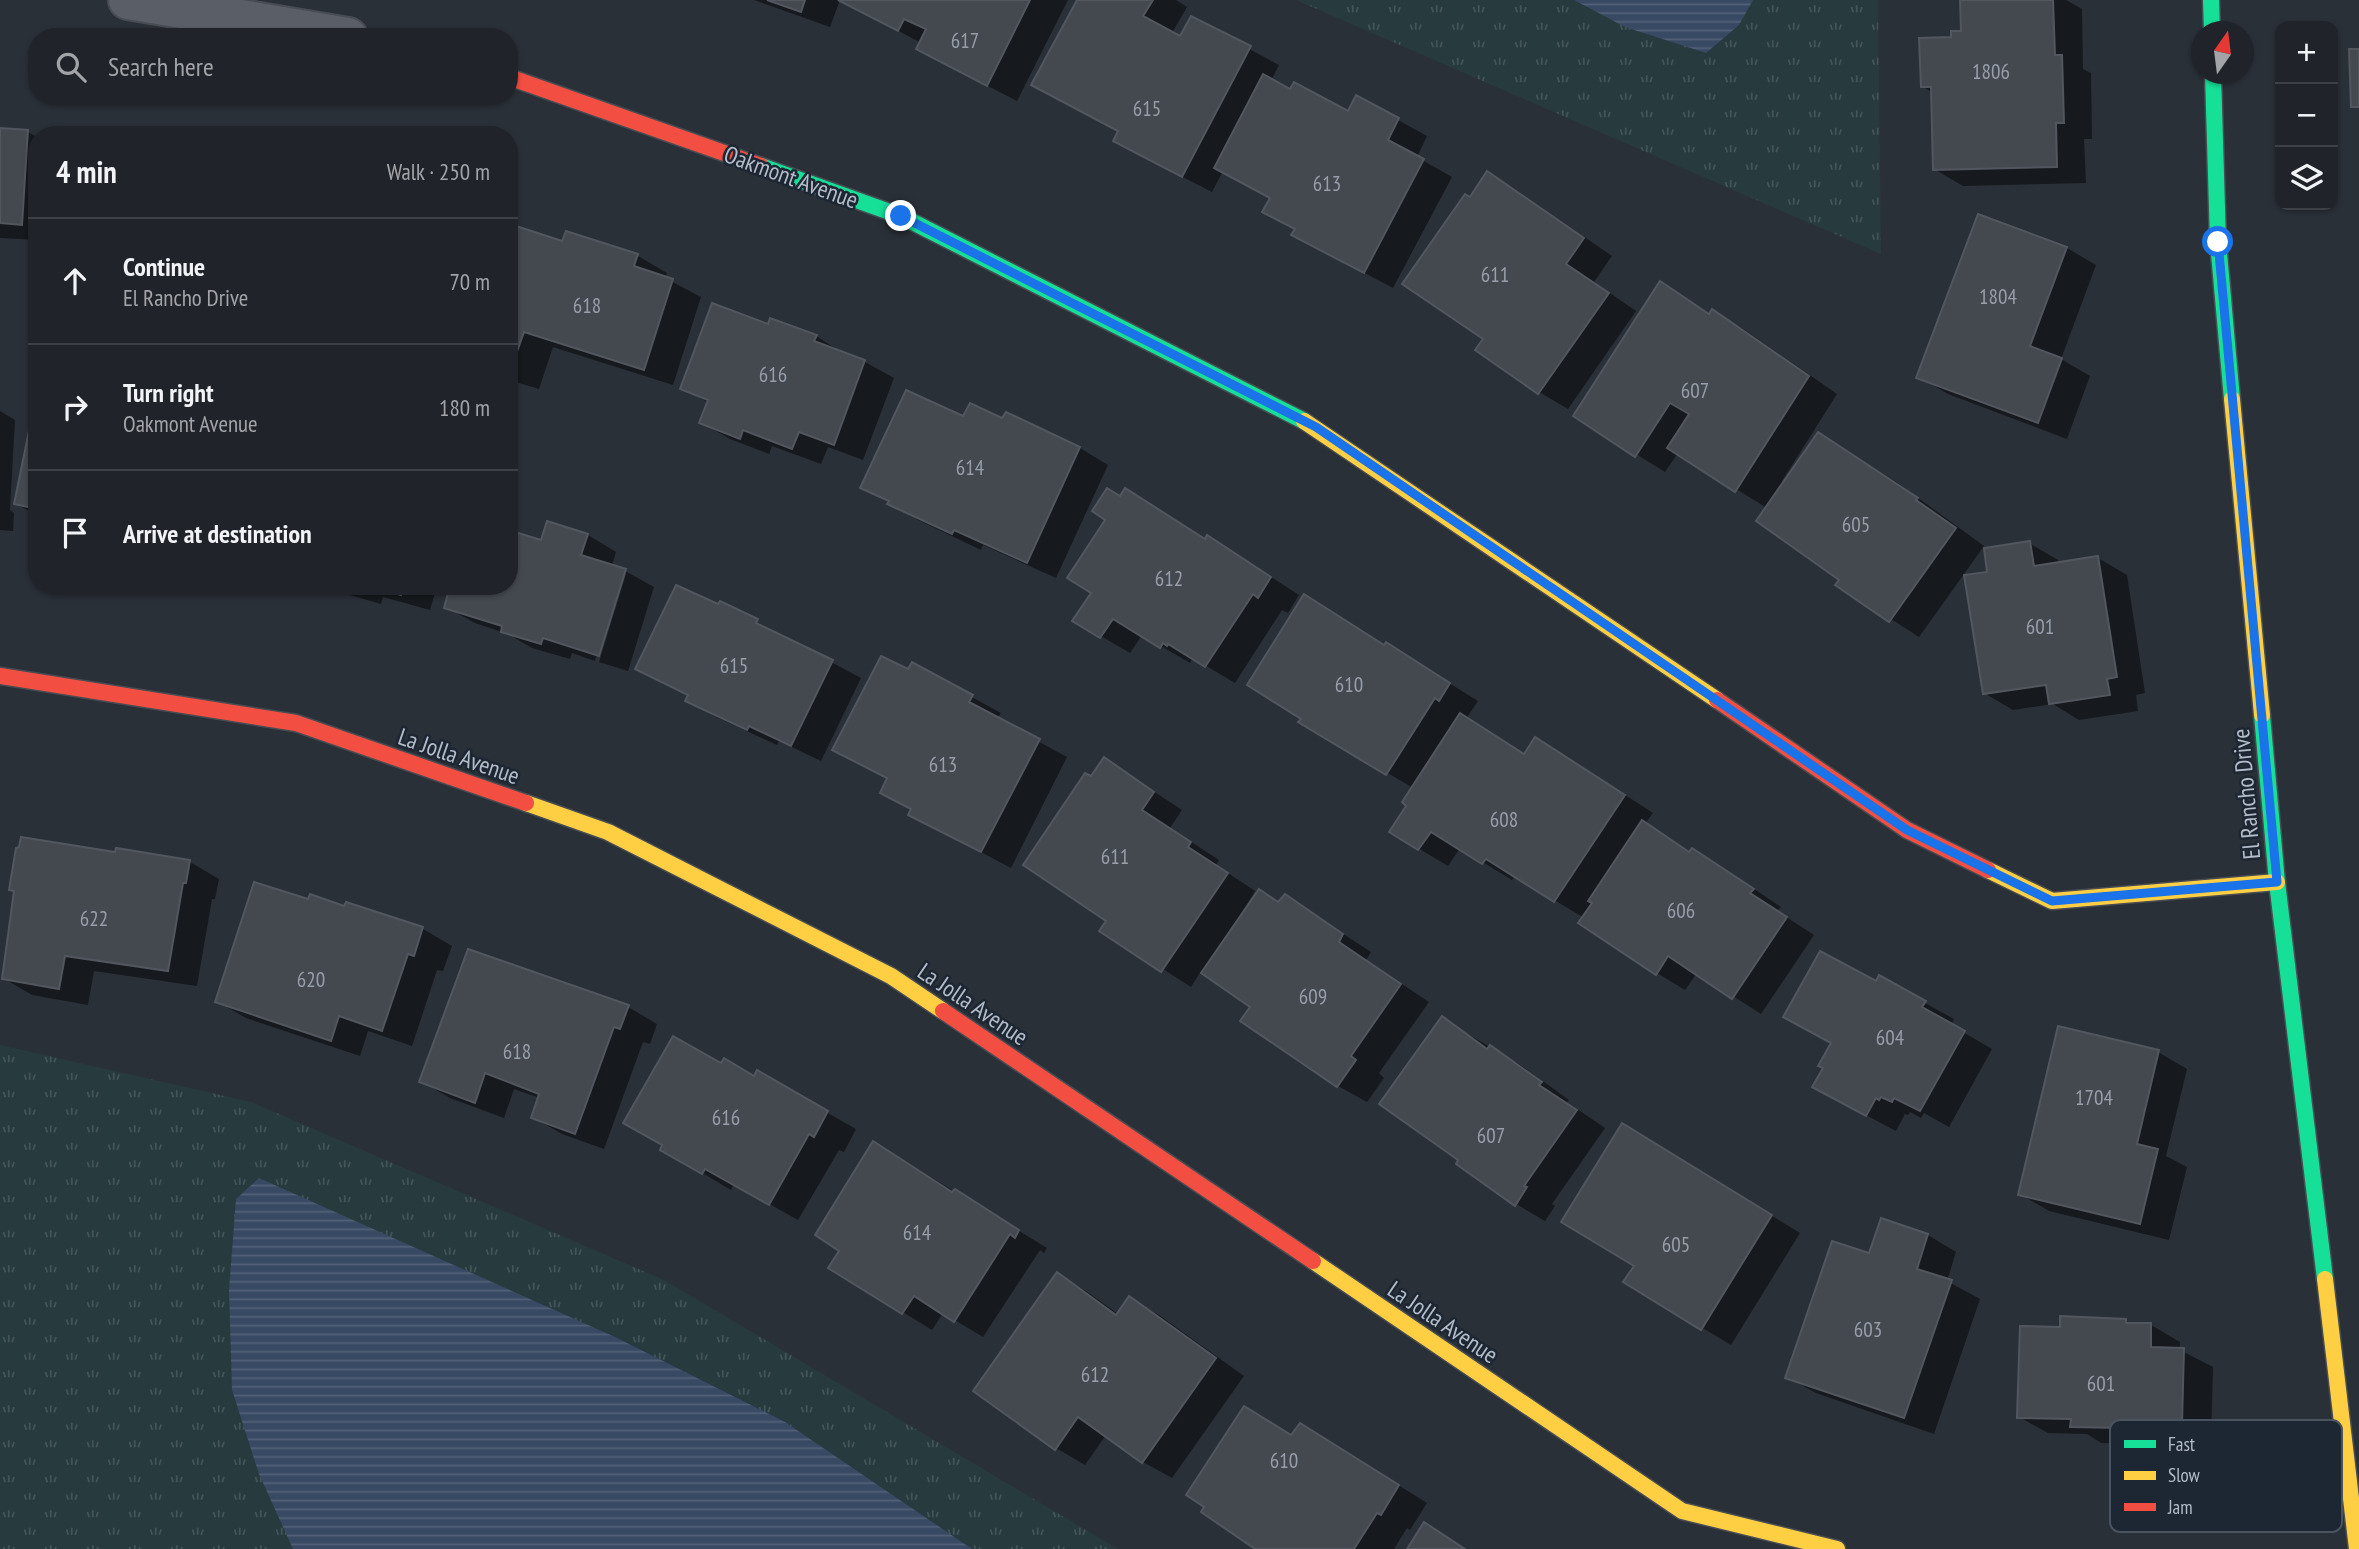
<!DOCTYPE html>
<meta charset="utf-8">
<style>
:root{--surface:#20242a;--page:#282c32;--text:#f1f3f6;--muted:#a2a4a8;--line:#3d4147}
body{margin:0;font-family:"PT Sans Narrow",sans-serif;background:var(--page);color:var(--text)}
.controls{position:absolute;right:21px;top:21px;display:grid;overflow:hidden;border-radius:14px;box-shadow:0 2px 5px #0004}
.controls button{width:63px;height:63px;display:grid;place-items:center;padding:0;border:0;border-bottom:2px solid var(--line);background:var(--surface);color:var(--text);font:35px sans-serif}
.compass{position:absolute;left:2191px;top:21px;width:63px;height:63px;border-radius:50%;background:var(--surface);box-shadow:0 2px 5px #0004;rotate:14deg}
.stop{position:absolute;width:21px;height:21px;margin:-16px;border:5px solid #1a73e8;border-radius:50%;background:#fff}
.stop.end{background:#1a73e8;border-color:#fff;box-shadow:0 2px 7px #0008}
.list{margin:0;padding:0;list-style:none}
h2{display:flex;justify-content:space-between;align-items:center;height:91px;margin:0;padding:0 28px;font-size:30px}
h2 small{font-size:23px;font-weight:400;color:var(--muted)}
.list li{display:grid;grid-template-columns:46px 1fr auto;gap:21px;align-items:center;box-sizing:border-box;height:126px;padding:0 28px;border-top:2px solid var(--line)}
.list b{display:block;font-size:26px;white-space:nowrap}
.list p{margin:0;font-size:23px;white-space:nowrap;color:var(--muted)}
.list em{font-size:23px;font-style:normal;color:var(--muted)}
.icon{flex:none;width:38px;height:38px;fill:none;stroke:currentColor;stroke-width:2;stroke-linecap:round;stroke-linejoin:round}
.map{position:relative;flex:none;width:2359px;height:1549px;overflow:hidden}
.search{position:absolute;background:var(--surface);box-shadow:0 2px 5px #0004;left:28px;top:28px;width:490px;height:77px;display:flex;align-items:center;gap:18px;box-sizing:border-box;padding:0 24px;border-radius:28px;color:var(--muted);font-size:26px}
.panel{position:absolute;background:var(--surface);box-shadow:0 2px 5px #0004;left:28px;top:126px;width:490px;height:469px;border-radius:28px}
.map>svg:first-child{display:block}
.grass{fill:url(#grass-tufts)}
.water{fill:url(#water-rules)}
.shadow{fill:#0007}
.building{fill:#444950;stroke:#52575f;stroke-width:2}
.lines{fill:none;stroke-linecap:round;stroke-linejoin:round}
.street-casing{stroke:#484c53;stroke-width:42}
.fast-casing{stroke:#484c53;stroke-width:19}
.slow-casing{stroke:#484c53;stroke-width:19}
.jam-casing{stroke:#484c53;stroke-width:19}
.street{stroke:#5a5e66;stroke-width:38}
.fast{stroke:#16e098;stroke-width:16}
.slow{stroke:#ffcf43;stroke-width:16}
.jam{stroke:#f24e42;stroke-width:16}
.route{stroke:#1a73e8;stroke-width:9}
.labels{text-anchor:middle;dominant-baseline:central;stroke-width:5;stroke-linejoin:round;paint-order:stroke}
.number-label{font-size:21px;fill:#989fab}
.street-label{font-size:24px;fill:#b4bcc9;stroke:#1d2633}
.key{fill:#1d2633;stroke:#4a5360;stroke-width:2}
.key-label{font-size:19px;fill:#b4bcc9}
</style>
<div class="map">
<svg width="2359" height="1549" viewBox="0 0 2359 1549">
<defs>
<pattern id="grass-tufts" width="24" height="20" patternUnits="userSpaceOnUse" patternTransform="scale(1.75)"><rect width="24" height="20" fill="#273a3e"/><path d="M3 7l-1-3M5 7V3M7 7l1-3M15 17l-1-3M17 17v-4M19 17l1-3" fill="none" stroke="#445559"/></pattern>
<pattern id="water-rules" width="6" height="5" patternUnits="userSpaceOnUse" patternTransform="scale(1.75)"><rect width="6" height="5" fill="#384963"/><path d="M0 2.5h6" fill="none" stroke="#526178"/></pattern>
</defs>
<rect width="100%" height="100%" fill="#2a3038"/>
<g class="grass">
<polygon points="1296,0 1878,0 1881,254"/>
<polygon points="0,1045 251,1102 664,1280 1118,1549 0,1549"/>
</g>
<g class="water">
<polygon points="1574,0 1753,0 1739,25 1706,53 1625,27"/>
<polygon points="259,1178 615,1337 785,1422 972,1549 293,1549 259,1474 232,1390 229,1290 236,1199"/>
</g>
<g class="shadow">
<polygon points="754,0 840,0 830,27"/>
<polygon points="841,0 1068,0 1017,101 947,65 921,43"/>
<polygon points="1079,0 1176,0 1187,7 1172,33 1181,38 1192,18 1279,65 1271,81 1291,92 1349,113 1398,120 1427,136 1417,157 1452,177 1393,288 1323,251 1296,230 1278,200 1223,171 1212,192 1144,157 1120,132"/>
<polygon points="1962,0 2066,0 2082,9 2083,69 2091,73 2092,139 2084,139 2086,183 1963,186 1934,169 1933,93 1922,86 1953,39 1963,32"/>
<polygon points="0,130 28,132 37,137 37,240 0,238"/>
<polygon points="1488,173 1516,190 1612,256 1594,282 1636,311 1568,409 1539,392 1485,338 1471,199"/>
<polygon points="1979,216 2067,248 2096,265 2061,359 2090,376 2067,439 1948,394 1919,377"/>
<polygon points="511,227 564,244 567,233 638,256 667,273 665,278 701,297 673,385 553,347 539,389 509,380"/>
<polygon points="1660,283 1711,314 1713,312 1742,328 1837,394 1782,481 1784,483 1818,434 1895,481 1984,546 1919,637 1837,584 1841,579 1767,508 1678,453 1665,472 1575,416"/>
<polygon points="769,326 816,336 844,354 865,362 894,378 863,460 828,447 821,464 772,446 769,454 730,439 702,423 709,403 682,388"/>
<polygon points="0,411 15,420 10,510 14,513 13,531 0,530"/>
<polygon points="1006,414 1080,448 1108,465 1056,578 983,545 981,550 918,520 863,487 1003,420"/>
<polygon points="37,418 37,515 16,504"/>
<polygon points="1126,490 1207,540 1208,537 1236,554 1299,595 1288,613 1282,610 1235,683 1193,658 1190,663 1142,635 1130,653 1075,621 1093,593 1121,498"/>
<polygon points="548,524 588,535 616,552 612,566 625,571 654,587 628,671 599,662 626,574 622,574 595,661 572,653 570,659 532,648 508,634 475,623 446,607 509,586 543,542"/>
<polygon points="2029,543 2058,560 2059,564 2098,558 2127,575 2145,693 2136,695 2138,711 2079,720 2053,704 2013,710 1984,693 1989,573"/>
<polygon points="318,586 437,586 430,610 383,597 381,604"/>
<polygon points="721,603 861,678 821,761 779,741 777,745 716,717 688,700 689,696 638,669"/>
<polygon points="1385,646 1415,662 1478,701 1466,719 1525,755 1536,739 1565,756 1653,813 1645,824 1691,853 1692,850 1721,867 1781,907 1777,911 1814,935 1761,1014 1697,973 1685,990 1657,973 1584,918 1515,876 1512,880 1460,848 1448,866 1391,832 1409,805 1413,788 1301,721"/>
<polygon points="913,665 1001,713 997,719 1067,757 1011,868 911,815 912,810 882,793 889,779 834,750 909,672"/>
<polygon points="1104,759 1182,810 1170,828 1219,860 1216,865 1255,891 1246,906 1248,907 1260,891 1280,903 1285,896 1371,952 1366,960 1429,1002 1379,1073 1384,1078 1367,1102 1338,1086 1253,1007 1201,971 1191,987 1102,930 1109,920 1091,778"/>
<polygon points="117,850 190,862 219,879 215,899 212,899 197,986 94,971 88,1005 32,995 3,978 116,854"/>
<polygon points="309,902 345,908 347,904 423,929 452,946 443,971 437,970 412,1046 368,1031 360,1056 246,1018 217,1001"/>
<polygon points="1876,983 1925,1003 1954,1019 1951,1025 1992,1049 1949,1127 1924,1113 1921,1118 1910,1112 1908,1115 1905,1114 1896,1131 1843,1103"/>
<polygon points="628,1007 657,1024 650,1044 643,1042 604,1149 562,1134 533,1117 540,1098 514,1089 504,1118 450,1098 421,1081"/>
<polygon points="1442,1019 1519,1064 1569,1100 1567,1102 1605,1128 1552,1204 1555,1206 1545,1221 1516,1204 1459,1163"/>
<polygon points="2158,1052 2187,1069 2166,1156 2187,1167 2169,1240 2049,1211 2020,1194"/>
<polygon points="722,1066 755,1078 757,1073 856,1129 844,1152 839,1150 798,1220 734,1184 731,1190 662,1149"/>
<polygon points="1652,1142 1800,1233 1731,1345 1626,1282 1636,1265"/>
<polygon points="903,1160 1047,1248 1044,1253 1040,1250 983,1337 943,1313 932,1330 831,1268"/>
<polygon points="1928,1235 1956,1252 1947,1281 1980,1299 1934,1434 1816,1393 1787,1377"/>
<polygon points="1057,1274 1086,1291 1118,1314 1130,1298 1159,1315 1244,1376 1172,1478 1143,1462 1106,1435 1085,1465 1056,1448"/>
<polygon points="2125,1320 2132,1325 2151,1325 2180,1342 2180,1350 2213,1367 2211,1439 2152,1439 2151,1444 2101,1443 2087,1434 2048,1433 2019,1417 2062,1329"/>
<polygon points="1329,1442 1427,1503 1410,1530 1407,1528 1394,1549 1257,1549"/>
</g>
<g class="building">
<polygon points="767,0 805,0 801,12"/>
<polygon points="838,0 1030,0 987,86 916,49 926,29 904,19 898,31"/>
<polygon points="1077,0 1153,0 1143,16 1180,36 1191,16 1251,46 1182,177 1113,141 1118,131 1031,85"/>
<polygon points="1960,0 2053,0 2055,55 2062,55 2064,123 2056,123 2057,167 1933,170 1931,87 1921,87 1919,38 1951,37 1951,31 1961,31"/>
<polygon points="2349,49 2359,49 2359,107 2351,107"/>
<polygon points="1263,74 1290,89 1294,82 1348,111 1356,95 1399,118 1388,140 1424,159 1364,273 1291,235 1295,229 1262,212 1270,198 1214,168"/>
<polygon points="0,128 28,130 22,225 0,223"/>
<polygon points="1487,171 1584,238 1566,264 1609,293 1538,394 1475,350 1483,339 1402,284 1465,194 1470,197"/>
<polygon points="1978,214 2067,247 2030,346 2062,358 2038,423 1916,378"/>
<polygon points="510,224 562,241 566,231 638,254 634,266 673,279 644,370 524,332 509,374"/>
<polygon points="1660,281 1709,314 1712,309 1809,376 1735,492 1667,448 1689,414 1670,403 1635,457 1573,416"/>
<polygon points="712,303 768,324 770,318 817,335 814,341 865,360 834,445 799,432 792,449 743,430 740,439 699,423 708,400 680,389"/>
<polygon points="906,390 963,416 970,403 1002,418 1006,412 1080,447 1027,563 954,530 952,534 887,504 889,501 860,488"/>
<polygon points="32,416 37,416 37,509 14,504"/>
<polygon points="1818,432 1918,498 1916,500 1956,528 1889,622 1835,585 1839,580 1756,521"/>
<polygon points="1107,488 1120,496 1125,488 1205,539 1207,535 1271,577 1258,598 1253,594 1205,667 1168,644 1167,646 1163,643 1160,648 1113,619 1100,638 1072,621 1091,593 1067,578 1105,520 1092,511"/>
<polygon points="547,521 588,534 581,555 626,569 599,656 543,638 541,644 501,632 502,626 444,608 450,586 509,586 509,530 541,540"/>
<polygon points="2030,541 2034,566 2098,556 2117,677 2107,679 2110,695 2049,704 2046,685 1983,694 1964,575 1987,572 1984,548"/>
<polygon points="676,585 718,604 720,601 758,619 756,623 833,660 791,746 749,726 747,730 685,701 688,695 635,669"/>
<polygon points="371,586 404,586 401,595"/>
<polygon points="1304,594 1384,645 1386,642 1450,683 1439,701 1435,698 1386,775 1298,722 1301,719 1247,685"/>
<polygon points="881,656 908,669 912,662 973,695 969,702 1040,739 981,852 908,815 911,809 880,793 887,778 832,750"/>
<polygon points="1460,713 1524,754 1535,737 1625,795 1554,902 1486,859 1482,864 1431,832 1418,850 1389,832 1406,806 1402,802"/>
<polygon points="1104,757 1154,792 1142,810 1191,842 1188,847 1228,873 1161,972 1099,931 1106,921 1023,865 1085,773 1091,776"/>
<polygon points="1642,820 1689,852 1692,848 1754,889 1750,893 1787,917 1732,999 1668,956 1656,975 1578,923 1592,903 1588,901"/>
<polygon points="21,837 115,852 116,848 190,860 186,883 183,883 168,971 65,956 59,989 2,979 14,891 9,890 16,848 19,847"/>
<polygon points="254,882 308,899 310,894 344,906 346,902 423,927 414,956 408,954 382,1031 339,1016 331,1041 215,1002"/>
<polygon points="1259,889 1278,902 1285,894 1343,934 1339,942 1401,984 1351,1056 1356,1060 1337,1087 1240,1021 1250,1007 1201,973"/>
<polygon points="468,949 629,1005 620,1029 614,1027 575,1134 531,1118 539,1094 485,1073 475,1103 419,1082"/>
<polygon points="1820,951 1876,981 1879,975 1926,1001 1922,1007 1965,1031 1920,1111 1894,1098 1892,1102 1881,1097 1879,1100 1876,1098 1866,1116 1812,1087 1823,1068 1818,1066 1831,1043 1783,1017"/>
<polygon points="1442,1016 1487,1049 1490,1045 1542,1082 1539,1085 1577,1110 1524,1186 1527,1187 1515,1206 1456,1164 1458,1160 1379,1104"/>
<polygon points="2058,1026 2159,1050 2137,1144 2158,1149 2140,1224 2018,1195"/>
<polygon points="673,1036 721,1063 724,1058 754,1076 757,1070 828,1111 814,1137 809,1134 769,1205 705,1169 702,1174 660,1150 662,1145 623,1123"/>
<polygon points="1622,1123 1772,1215 1701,1330 1623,1282 1634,1266 1561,1222"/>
<polygon points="873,1141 952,1192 955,1189 1019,1230 1015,1238 1010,1234 954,1322 914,1296 902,1314 828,1268 839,1251 815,1235"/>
<polygon points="1881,1218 1928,1234 1917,1269 1952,1280 1904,1418 1785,1378 1832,1241 1869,1253"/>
<polygon points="1057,1272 1116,1315 1129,1296 1216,1358 1142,1463 1078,1417 1055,1450 973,1391"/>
<polygon points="2060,1316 2126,1319 2126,1323 2151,1323 2151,1347 2184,1348 2182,1424 2123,1423 2123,1428 2070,1427 2071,1419 2017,1418 2020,1326 2060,1327"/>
<polygon points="1244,1406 1291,1435 1300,1423 1399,1485 1381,1515 1377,1513 1354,1549 1255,1549 1201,1512 1204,1507 1186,1495"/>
<polygon points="1424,1522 1465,1549 1407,1549"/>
</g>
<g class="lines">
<defs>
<polyline id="street" points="128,0 348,37"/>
<g id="fast">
<polyline points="2211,0 2212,32"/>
<polyline points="2213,74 2218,242 2232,399"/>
<polyline points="761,166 901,216 1304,421"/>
<polyline points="2262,715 2277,882 2325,1279"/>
</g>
<g id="slow">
<polyline points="2232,399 2262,715"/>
<polyline points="1304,421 1717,700"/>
<polyline points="526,803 608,832 891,976 943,1011"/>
<polyline points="1988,870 2052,901 2277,882"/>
<polyline points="1313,1261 1682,1511 1837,1549"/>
<polyline points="2325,1279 2357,1549"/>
</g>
<g id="jam">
<polyline points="509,77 761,166"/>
<polyline points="0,676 296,723 526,803"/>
<polyline points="1717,700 1907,830 1988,870"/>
<polyline points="943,1011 1313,1261"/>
</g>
</defs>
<use href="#street" class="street-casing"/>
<use href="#fast" class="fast-casing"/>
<use href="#slow" class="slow-casing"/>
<use href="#jam" class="jam-casing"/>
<use href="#street" class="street"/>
<use href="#fast" class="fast"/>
<use href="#slow" class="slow"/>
<use href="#jam" class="jam"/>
</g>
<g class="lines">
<polyline class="route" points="901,216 1316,427 1907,830 2052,901 2277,882 2218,242"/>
</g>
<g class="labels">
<g class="number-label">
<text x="965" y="40">617</text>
<text x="1991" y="71">1806</text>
<text x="1147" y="108">615</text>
<text x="1327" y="183">613</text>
<text x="1495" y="274">611</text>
<text x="1998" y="296">1804</text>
<text x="587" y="305">618</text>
<text x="773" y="374">616</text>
<text x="1695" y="390">607</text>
<text x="970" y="467">614</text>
<text x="1856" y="524">605</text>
<text x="1169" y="578">612</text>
<text x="2040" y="626">601</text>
<text x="734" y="665">615</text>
<text x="1349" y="684">610</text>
<text x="943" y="764">613</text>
<text x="1504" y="819">608</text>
<text x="1115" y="856">611</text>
<text x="1681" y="910">606</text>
<text x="94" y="918">622</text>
<text x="311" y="979">620</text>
<text x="1313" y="996">609</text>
<text x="1890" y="1037">604</text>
<text x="517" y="1051">618</text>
<text x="2094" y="1097">1704</text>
<text x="726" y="1117">616</text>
<text x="1491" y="1135">607</text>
<text x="917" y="1232">614</text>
<text x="1676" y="1244">605</text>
<text x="1868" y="1329">603</text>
<text x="1095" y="1374">612</text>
<text x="2101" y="1383">601</text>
<text x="1284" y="1460">610</text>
</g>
<g class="street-label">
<text transform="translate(791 177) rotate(20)">Oakmont Avenue</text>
<text transform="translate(459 756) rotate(19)">La Jolla Avenue</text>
<text transform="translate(2246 794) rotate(-95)">El Rancho Drive</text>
<text transform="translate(973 1004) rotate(34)">La Jolla Avenue</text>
<text transform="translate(1443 1322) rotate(34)">La Jolla Avenue</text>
</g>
</g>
<rect x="2110" y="1420" width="232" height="112" rx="10" class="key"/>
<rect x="2124" y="1440" width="32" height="8" fill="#16e098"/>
<rect x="2124" y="1471" width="32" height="9" fill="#ffcf43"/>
<rect x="2124" y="1503" width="32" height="8" fill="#f24e42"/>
<g class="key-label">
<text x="2168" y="1451">Fast</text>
<text x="2168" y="1482">Slow</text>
<text x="2168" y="1514">Jam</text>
</g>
</svg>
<div class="controls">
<button>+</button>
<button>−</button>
<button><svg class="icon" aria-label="layers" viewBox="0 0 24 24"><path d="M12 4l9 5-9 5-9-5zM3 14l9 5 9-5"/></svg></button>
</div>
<svg class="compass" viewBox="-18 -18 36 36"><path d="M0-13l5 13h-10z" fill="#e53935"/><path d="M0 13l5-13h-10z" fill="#a2a4a8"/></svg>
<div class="stop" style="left:2218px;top:242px"></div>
<div class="stop end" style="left:901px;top:216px"></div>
<div class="search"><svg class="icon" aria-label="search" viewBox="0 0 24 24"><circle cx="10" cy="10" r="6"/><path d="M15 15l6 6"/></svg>Search here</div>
<section class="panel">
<h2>4 min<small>Walk · 250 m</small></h2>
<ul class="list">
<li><svg class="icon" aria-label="ahead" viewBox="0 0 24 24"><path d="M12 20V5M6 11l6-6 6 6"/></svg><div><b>Continue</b><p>El Rancho Drive</p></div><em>70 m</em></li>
<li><svg class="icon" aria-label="right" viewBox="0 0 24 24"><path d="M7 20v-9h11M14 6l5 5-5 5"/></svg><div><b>Turn right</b><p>Oakmont Avenue</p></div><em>180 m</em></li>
<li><svg class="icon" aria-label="arrive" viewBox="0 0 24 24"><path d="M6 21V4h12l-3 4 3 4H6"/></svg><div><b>Arrive at destination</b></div></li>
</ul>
</section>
</div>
